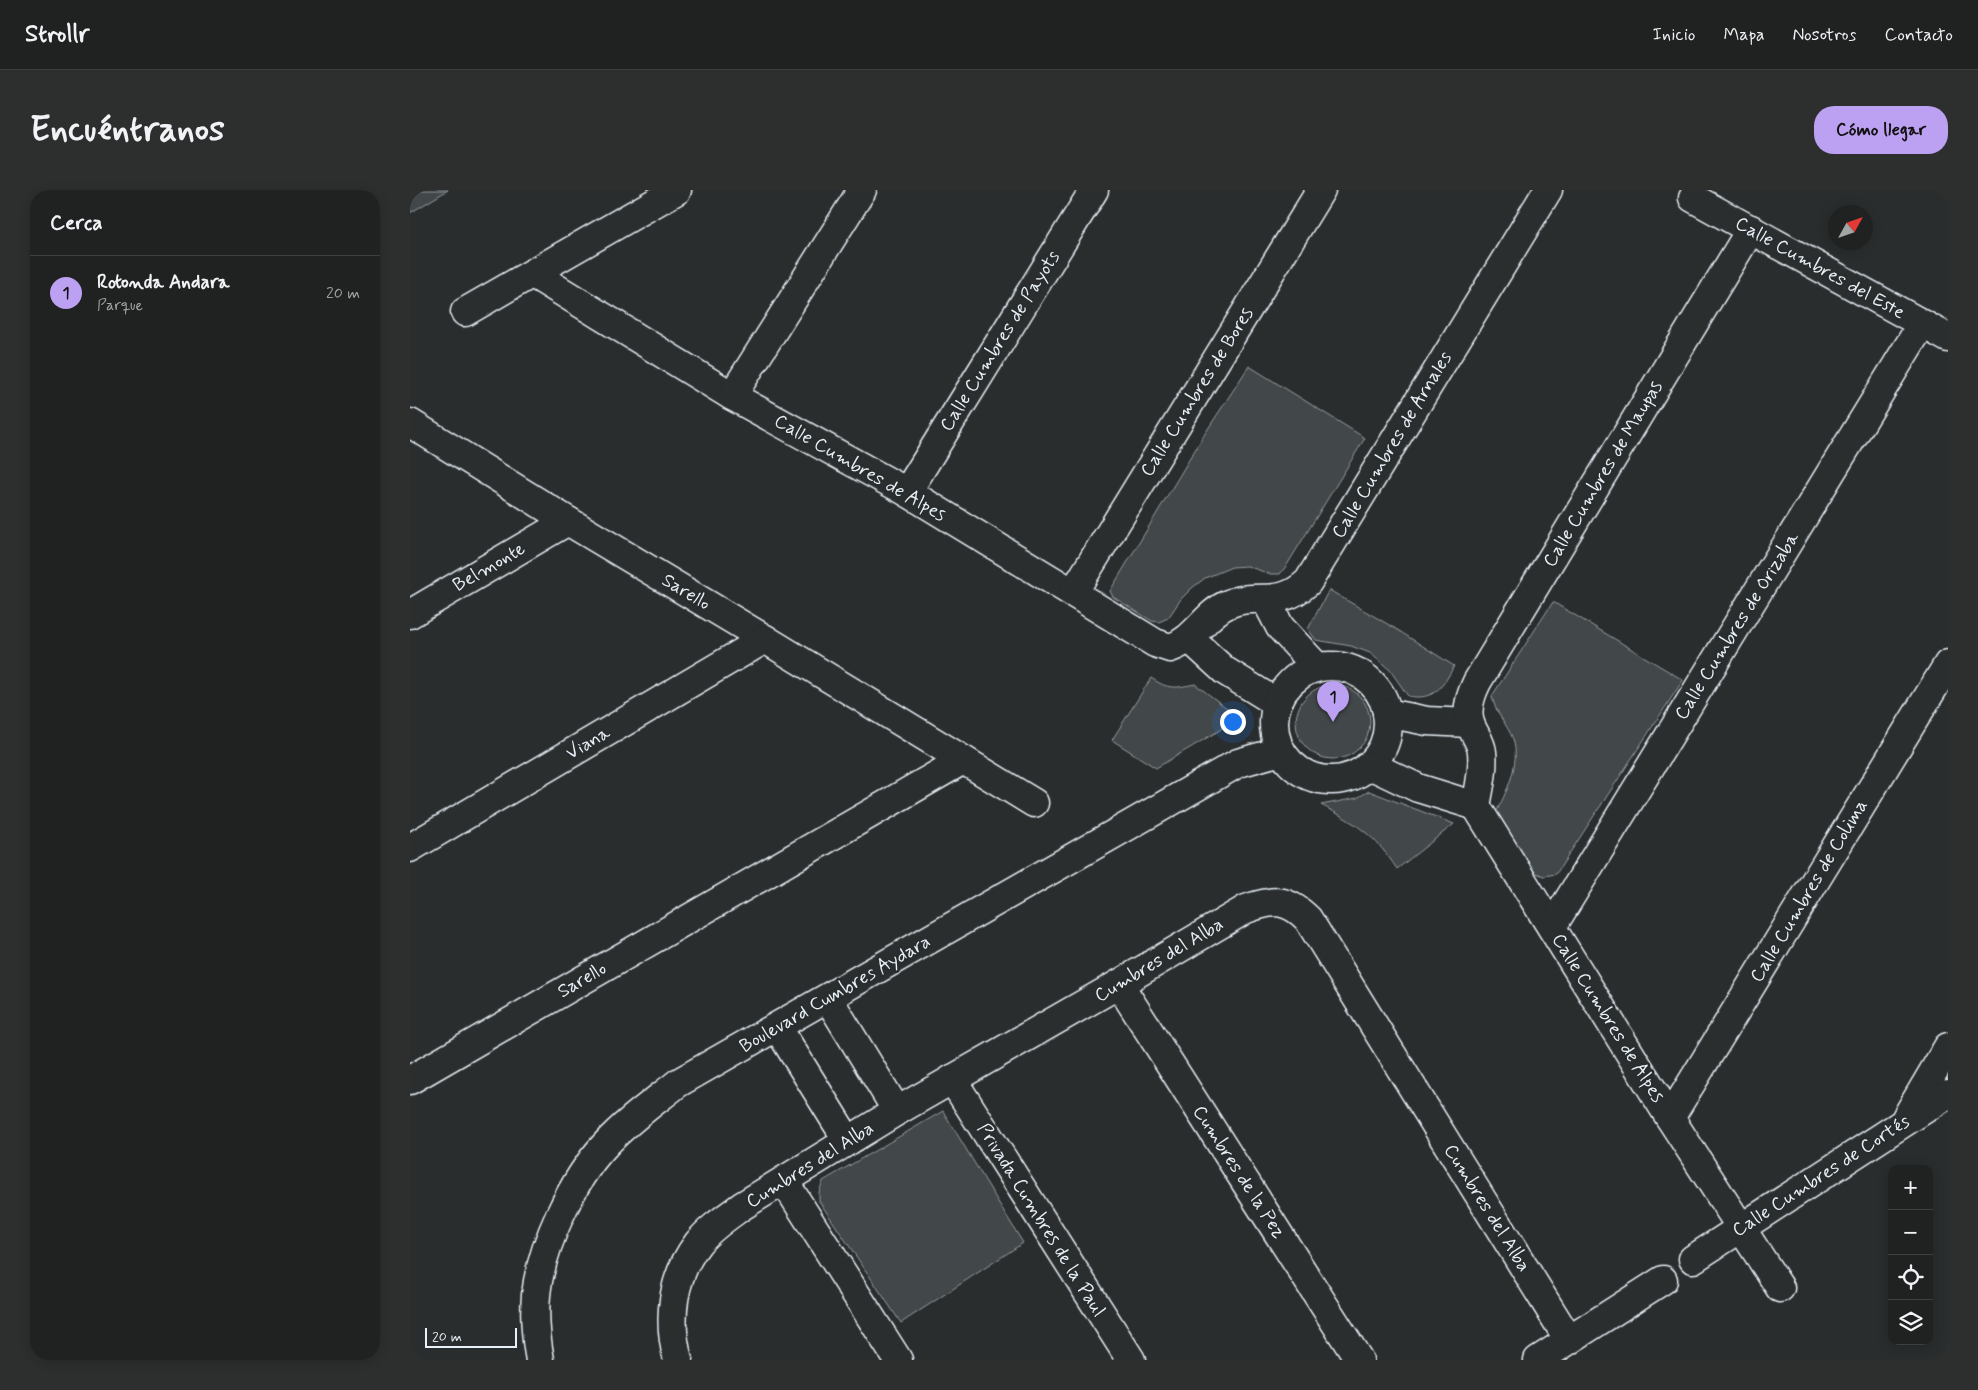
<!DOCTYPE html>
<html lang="es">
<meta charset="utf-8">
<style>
:root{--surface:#202222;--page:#2d2f2f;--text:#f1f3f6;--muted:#a2a4a5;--line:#3d3f40;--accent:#bca0f2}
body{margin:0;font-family:Mynerve,sans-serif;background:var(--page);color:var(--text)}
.controls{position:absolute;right:15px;bottom:15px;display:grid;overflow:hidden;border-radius:10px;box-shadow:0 2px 12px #0003}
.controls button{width:45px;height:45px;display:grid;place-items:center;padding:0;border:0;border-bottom:1px solid var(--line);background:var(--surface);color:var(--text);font:25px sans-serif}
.compass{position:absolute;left:1418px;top:15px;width:45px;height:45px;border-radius:50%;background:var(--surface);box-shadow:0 2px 12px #0003;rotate:50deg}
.scale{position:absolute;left:15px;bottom:12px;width:92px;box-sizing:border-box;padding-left:5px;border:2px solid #e8f1f8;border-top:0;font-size:14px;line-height:18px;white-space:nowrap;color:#e8f1f8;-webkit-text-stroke:4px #2a2d2e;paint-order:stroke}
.you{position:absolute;left:822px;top:531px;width:18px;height:18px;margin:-12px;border:4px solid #fff;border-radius:50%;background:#1a73e8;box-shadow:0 0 0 8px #1a73e833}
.badge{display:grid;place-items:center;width:32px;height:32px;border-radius:50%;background:var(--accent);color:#111;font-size:16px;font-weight:700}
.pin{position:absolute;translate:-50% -41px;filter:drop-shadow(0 1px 2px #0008)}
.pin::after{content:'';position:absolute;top:26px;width:18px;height:15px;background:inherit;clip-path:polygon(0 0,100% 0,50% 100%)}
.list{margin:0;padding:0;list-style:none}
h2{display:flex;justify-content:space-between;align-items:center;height:65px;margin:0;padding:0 20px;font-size:21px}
h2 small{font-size:16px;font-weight:400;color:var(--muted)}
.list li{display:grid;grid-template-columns:32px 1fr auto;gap:15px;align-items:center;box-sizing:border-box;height:75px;padding:0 20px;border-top:1px solid var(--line)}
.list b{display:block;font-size:19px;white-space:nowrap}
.list p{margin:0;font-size:16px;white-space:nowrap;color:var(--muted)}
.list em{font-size:16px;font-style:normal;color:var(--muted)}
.icon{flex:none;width:28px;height:28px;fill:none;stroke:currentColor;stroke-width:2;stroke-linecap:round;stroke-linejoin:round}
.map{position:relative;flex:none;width:1538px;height:1170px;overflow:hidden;border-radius:20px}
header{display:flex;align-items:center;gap:30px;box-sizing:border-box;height:70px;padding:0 25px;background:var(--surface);border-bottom:1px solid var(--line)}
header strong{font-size:24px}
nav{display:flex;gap:28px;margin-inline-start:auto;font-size:18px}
.intro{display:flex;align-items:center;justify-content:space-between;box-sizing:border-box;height:120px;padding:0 30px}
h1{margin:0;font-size:35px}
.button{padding:12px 22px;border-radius:20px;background:var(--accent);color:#111;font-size:18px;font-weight:700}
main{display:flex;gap:30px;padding:0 30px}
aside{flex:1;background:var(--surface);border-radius:20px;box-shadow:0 2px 12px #0003}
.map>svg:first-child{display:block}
.green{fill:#424648;stroke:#959ca0}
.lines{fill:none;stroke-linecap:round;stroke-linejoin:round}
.street-casing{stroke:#e8f1f8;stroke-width:31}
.street{stroke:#2a2d2e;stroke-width:28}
.labels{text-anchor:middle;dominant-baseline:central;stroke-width:5;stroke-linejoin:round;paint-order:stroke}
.street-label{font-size:19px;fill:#e8f1f8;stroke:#2a2d2e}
</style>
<header>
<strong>Strollr</strong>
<nav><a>Inicio</a><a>Mapa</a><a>Nosotros</a><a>Contacto</a></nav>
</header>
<div class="intro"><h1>Encuéntranos</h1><a class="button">Cómo llegar</a></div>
<main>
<aside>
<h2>Cerca<small></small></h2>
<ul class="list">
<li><span class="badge">1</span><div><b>Rotonda Andara</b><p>Parque</p></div><em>20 m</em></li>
</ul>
</aside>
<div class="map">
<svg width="1538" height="1170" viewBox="0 0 1538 1170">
<rect width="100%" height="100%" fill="#2a2d2e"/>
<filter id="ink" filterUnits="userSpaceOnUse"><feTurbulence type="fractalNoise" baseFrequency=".02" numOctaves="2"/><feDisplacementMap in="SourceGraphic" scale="10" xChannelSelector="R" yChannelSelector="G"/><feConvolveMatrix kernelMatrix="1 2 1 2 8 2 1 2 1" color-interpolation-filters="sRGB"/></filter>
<g filter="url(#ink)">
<g class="green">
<polygon points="0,0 38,0 0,23"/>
<polygon points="839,176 955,248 877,375 870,384 860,384 837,376 822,377 795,388 782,398 771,409 758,428 749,432 742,431 703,407 700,401 794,245"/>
<path d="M919,400L986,439L1044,476C1033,497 1024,511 998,506L980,480L960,463L941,456L906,450L898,439Z"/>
<path d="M1143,412L1273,490L1146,684L1134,686L1121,681L1085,624C1096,604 1111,573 1103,549C1097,534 1085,523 1082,506Z"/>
<path d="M741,488C759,500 765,498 785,494L818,519L820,526L815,534L810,540L746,578L702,550Z"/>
<circle cx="923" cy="532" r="37"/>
<path d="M959,601L1044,634L987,679C965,645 946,633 911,615L947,608Z"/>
<polygon points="533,921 613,1053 491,1133 409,1011 409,1002 413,991"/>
</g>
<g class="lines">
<defs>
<g id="street">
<polyline points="1283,8 1538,148"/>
<path d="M123,84L322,206L497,302L745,453L760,458C784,451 795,424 818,414C849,401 867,420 898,392L1138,0"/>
<polyline points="55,122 267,0"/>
<polyline points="322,206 452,0"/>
<polyline points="0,233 158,331 355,449 624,613"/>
<polyline points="497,302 684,0"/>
<polyline points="663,403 911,0"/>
<polyline points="856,410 870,437 907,477"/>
<polyline points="0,424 158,331"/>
<polyline points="779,448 815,481 867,513"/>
<circle cx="921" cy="533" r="57"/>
<polyline points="977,523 1017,531 1059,533"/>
<polyline points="960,575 1008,598 1066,616"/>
<path d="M1066,616C1069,599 1074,580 1072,562C1071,551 1063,543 1060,533C1056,520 1061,504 1067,492L1341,39"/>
<polyline points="1066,616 1260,928 1370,1098"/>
<polyline points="0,658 355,449"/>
<polyline points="1142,737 1512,134"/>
<polyline points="709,794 949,1170"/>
<polyline points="418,808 487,921"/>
<polyline points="368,838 438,951"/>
<polyline points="542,889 721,1170"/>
<polyline points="0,890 553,570"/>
<polyline points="1260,928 1538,474"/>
<polyline points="1496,928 1538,857"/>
<polyline points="374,991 488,1170"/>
<polyline points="1283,1069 1538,904"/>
<path d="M130,1170C126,1149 124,1127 126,1105C131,1057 162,990 195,955C217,931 243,913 268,893L828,573L871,561"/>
<path d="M268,1170C257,1129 262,1087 288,1053C300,1038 317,1027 332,1016L487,921L709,794L836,719C863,709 877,708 898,729L1159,1150"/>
<polyline points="1128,1170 1253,1090"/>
</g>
</defs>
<use href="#street" class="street-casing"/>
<use href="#street" class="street"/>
</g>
</g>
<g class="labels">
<g class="street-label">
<text transform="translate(1410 78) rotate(29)">Calle Cumbres del Este</text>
<text transform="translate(590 151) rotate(-58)">Calle Cumbres de Payots</text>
<text transform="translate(787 202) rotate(-58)">Calle Cumbres de Bores</text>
<text transform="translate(982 255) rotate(-59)">Calle Cumbres de Arnales</text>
<text transform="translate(450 278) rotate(30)">Calle Cumbres de Alpes</text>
<text transform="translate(1193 284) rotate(-59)">Calle Cumbres de Maupas</text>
<text transform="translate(79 377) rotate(-30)">Belmonte</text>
<text transform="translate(276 402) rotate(31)">Sarello</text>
<text transform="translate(1327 436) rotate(-58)">Calle Cumbres de Orizaba</text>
<text transform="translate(178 553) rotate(-30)">Viana</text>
<text transform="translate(1399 701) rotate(-59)">Calle Cumbres de Colima</text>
<text transform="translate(749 770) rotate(-31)">Cumbres del Alba</text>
<text transform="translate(172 790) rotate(-30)">Sarello</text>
<text transform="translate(425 804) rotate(-30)">Boulevard Cumbres Aydara</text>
<text transform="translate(1198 828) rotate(58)">Calle Cumbres de Alpes</text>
<text transform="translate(400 975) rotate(-32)">Cumbres del Alba</text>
<text transform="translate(829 982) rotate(57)">Cumbres de la Pez</text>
<text transform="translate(1411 986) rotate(-33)">Calle Cumbres de Cortés</text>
<text transform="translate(1077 1018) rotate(58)">Cumbres del Alba</text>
<text transform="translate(631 1030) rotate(58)">Privada Cumbres de la Paul</text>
</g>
</g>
</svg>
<div class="controls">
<button>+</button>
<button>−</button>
<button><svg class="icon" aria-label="locate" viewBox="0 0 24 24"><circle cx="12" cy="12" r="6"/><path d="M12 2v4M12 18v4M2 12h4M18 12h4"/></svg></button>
<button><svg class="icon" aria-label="layers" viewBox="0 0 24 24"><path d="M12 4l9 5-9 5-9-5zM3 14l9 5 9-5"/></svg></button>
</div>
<svg class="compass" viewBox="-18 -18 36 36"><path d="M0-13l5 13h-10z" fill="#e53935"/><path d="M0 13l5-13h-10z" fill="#a2a4a5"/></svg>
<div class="scale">20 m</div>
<div class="you"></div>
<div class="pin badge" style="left:923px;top:532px">1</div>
</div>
</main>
